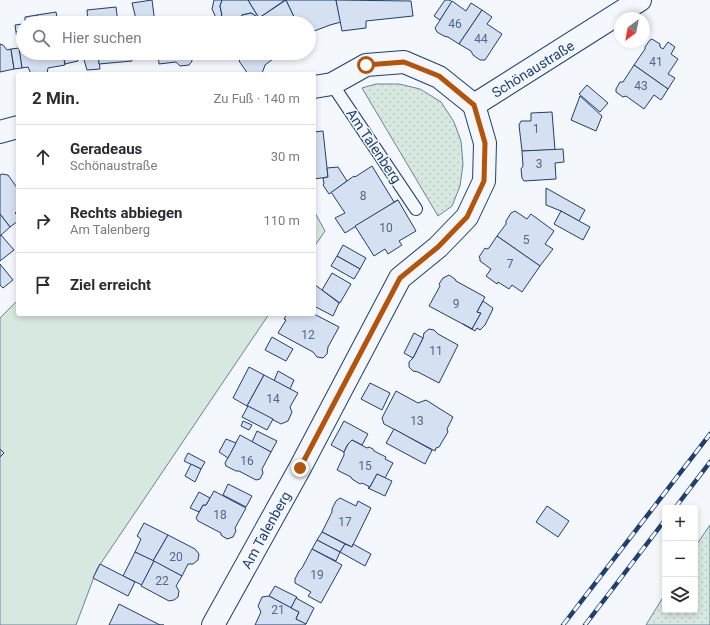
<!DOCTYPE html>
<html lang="de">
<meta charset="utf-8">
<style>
:root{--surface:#fff;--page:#f7f7f7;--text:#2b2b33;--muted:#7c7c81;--line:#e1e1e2}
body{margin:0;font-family:Roboto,sans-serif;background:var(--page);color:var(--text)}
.controls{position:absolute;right:12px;bottom:12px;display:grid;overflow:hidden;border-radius:4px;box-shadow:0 2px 6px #0003}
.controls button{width:36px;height:36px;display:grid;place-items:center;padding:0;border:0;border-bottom:1px solid var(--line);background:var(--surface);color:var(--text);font:20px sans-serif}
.compass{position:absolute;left:614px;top:12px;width:36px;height:36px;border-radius:50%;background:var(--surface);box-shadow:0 2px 6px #0003;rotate:212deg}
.stop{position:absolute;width:12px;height:12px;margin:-9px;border:3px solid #b45309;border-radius:50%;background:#fff}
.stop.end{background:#b45309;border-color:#fff;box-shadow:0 1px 4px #0008}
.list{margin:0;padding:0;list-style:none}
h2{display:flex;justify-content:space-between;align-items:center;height:52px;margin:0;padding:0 16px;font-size:17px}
h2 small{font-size:13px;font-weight:400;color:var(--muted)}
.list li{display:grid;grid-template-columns:26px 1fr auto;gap:12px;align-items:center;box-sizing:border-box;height:64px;padding:0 16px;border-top:1px solid var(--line)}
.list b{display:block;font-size:15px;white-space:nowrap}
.list p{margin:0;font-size:13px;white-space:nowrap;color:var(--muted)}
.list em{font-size:13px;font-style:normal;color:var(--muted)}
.icon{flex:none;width:22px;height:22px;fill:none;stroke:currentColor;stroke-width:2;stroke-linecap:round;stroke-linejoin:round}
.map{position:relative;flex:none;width:710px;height:625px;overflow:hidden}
.search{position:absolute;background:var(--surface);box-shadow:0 2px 6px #0003;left:16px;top:16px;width:300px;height:44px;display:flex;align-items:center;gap:10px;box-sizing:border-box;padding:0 14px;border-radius:22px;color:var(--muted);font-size:15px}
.panel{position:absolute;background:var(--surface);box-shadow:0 2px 6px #0003;left:16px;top:72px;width:300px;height:244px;border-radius:4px}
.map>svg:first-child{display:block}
.grass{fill:url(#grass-dots);stroke:#687fa3}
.garden{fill:#d7e8df;stroke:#687fa3}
.building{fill:#d5e0f0;stroke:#1d3f73}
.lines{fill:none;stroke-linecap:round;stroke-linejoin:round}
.lane-casing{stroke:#1d3f73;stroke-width:14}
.street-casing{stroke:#1d3f73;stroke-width:24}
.lane{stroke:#f4f7fb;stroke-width:12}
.street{stroke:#f4f7fb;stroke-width:22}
.rail-casing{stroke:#1d3f73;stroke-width:4.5}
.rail{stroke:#f4f7fb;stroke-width:3;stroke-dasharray:9;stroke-linecap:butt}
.route{stroke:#b45309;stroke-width:5}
.labels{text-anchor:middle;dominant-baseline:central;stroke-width:3;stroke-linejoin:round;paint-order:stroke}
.number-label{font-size:12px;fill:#4b6792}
.street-label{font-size:14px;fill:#1d3f73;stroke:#f4f7fb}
</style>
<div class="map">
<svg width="710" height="625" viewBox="0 0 710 625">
<defs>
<pattern id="grass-dots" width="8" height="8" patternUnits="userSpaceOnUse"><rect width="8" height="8" fill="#d7e8df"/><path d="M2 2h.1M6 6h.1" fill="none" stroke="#b8c8c3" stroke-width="1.8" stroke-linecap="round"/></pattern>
</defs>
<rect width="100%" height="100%" fill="#f4f7fb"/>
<g class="grass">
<polygon points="376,84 399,84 420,89 441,102 454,122 461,141 463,164 460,186 452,206 438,216 362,88"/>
<polygon points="710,525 710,625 646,625 665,594 665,610 695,610 695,547"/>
</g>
<g class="garden">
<polygon points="314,211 325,231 314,247"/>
<polygon points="18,300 18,314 269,314 97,569 76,625 0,625 0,318"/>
</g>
<g class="building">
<polygon points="152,0 155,23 137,23 132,3"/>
<polygon points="214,0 222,0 220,6 222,15 217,20 212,9"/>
<polygon points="222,0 248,0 259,18 251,13 242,15 237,23 217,23 215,21 222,15 220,6"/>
<polygon points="248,0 285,0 259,18"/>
<polygon points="286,0 297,23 261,23 258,20 259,18"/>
<polygon points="286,0 336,0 341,22 330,25 309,33 309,23 297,23"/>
<polygon points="336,0 411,1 413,16 366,21 366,28 342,31"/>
<polygon points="445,0 450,0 452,2 440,20 434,16"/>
<polygon points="452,1 466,11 471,3 482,10 459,44 448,37 444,36 437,32 435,28"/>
<polygon points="116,7 118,23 88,23 87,10"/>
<polygon points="482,10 492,17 487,24 502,34 485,60 480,60 473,55 471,51 459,44"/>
<polygon points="56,12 58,23 38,23 37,15"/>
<polygon points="251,13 259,18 258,20 261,23 237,23 242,15"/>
<polygon points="37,15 38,23 25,23 25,17"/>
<polygon points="174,18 174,23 155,23 154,20"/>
<polygon points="23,24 23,29 21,31 16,32 15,25"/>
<polygon points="23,29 23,53 63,53 65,65 48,68 47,74 31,74 28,67 22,68 16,32 21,31"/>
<polygon points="652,39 660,44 660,47 663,49 668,42 675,47 671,54 678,59 668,74 675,78 668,89 634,65 645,49 645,47 650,40"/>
<polygon points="0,44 3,45 7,50 11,49 14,69 0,72"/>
<polygon points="19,48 22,68 14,69 11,49"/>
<polygon points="63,53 76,53 78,61 65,64"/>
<polygon points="82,53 98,53 100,69 87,70"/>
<polygon points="98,53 131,53 132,61 99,64"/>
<polygon points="158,53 191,53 192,61 189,65 180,66 176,62 159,64"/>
<polygon points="236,53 281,53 265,65 263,71 260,74 248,74 239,61 240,60"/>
<polygon points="634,65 668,89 661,100 654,95 644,109 626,96 623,97 616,92 616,89 620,82 623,82"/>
<polygon points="587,85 608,103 600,112 579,94"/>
<polygon points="580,96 602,116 596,131 571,120"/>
<polygon points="552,112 555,150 522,151 519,125 521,121 531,121 531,113"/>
<polygon points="323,131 328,177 314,179 314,132"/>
<polygon points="563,149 564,162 555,163 556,179 524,181 522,178 521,169 523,166 522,151"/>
<polygon points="372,166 394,202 398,200 345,233 335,218 345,213 331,192 347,181 354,176 355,177"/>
<polygon points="338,167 347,181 329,194 323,185 324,184 323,178 328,177 327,168"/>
<polygon points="2,174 8,175 18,189 18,211 15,213 18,216 18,221 10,227 0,214 0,175"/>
<polygon points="546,188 585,210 579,221 561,211 546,205"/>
<polygon points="398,200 416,231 399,241 402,245 388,254 385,249 374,256 355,226"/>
<polygon points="515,211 527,219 531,214 554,231 545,244 553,249 540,266 497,236 506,224 506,221 511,213"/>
<polygon points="561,211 590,227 583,240 554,224"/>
<polygon points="0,214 10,227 0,236"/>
<polygon points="1,235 14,250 0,261 0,236"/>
<polygon points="497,236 540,266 522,292 512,285 509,289 498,282 497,284 486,276 491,269 480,261 480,258 479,257 485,248 487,249 489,248"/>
<polygon points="343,245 366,258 360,269 337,256"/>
<polygon points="337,256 360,269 354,279 331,266"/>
<polygon points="0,264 13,280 3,288 0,285"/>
<polygon points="332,273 351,284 340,303 322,290"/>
<polygon points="449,275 455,279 456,281 485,297 477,312 481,313 472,329 429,306 440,286 439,284 443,278"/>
<polygon points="314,284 339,303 333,316 314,306"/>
<polygon points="483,301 493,308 492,311 485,325 480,330 477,328 475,331 463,324 472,329 481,313 477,312"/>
<polygon points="287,314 314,314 339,327 328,347 327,354 323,358 317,357 313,352 278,333 286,320 284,319"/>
<polygon points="429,329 434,330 438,334 458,345 439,383 418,372 413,371 409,367 409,362 413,358 423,338 424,333"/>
<polygon points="414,333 423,338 413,358 404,353"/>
<polygon points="272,337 293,349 286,361 265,350"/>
<polygon points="249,367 264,375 247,406 233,398"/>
<polygon points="278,371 294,380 290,389 274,381"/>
<polygon points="264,375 298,393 290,407 292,412 288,421 281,424 247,406"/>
<polygon points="370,383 390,393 382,410 361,399"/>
<polygon points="396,391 418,403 426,400 453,417 447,429 448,432 439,447 436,448 435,451 384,424 382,418"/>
<polygon points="248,406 273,419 267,430 242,417"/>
<polygon points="243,421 252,425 249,430 241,426"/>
<polygon points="344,421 368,434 362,445 352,440 348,444 344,452 331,445"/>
<polygon points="394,429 432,450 425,464 386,443"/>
<polygon points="257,431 277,441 271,452 252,442"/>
<polygon points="240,435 271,452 262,469 263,473 260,479 256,480 239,471 236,471 226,466 225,463"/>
<polygon points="226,439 236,443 228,458 219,452"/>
<polygon points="352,440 367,448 369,447 373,449 374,451 386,457 385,459 393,463 385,478 377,474 370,487 362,483 360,484 352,479 351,477 337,470 344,455 344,452 348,444"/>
<polygon points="0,449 4,453 0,457"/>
<polygon points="188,453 205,462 201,469 184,461"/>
<polygon points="191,464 201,469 195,482 185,476"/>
<polygon points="377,474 392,481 385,496 368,488 370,487"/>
<polygon points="228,484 252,496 246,507 223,495"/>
<polygon points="214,491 246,508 235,528 236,531 233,537 227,539 221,535 221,533 198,521 196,518 203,505 206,505"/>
<polygon points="199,492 210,498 206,505 203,505 199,512 190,508"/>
<polygon points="340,498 356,506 358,501 371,508 352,547 322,532 332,512 332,509 336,501"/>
<polygon points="547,506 569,521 558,537 536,522"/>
<polygon points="144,523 168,535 153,561 135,552 141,539 137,536"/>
<polygon points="322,532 345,544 340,552 317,540"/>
<polygon points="168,535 195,549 199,554 198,560 193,564 188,564 182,576 153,561"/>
<polygon points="317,540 340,552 336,561 312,549"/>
<polygon points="345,544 352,547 353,544 371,554 365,566 340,552"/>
<polygon points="312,549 342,565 321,603 308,596 311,592 295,583 295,579 299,571 302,568"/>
<polygon points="135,552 154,561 142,585 123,576"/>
<polygon points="154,561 182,576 176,586 179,591 178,597 174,600 169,601 141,586"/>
<polygon points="100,564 135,582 128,596 93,578"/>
<polygon points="275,586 297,597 291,608 269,596"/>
<polygon points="269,596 299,612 296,619 306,623 305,625 255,625 261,612 258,606 262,597"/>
<polygon points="296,598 314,608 306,624 296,619 299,612 291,608"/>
<polygon points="119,604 160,625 164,625 109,625"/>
</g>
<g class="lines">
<defs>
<polyline id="lane" points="332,84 416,209"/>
<g id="street">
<polyline points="314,87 332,84 366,65 404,62 439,77 474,105"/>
<polyline points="474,105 640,0"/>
<polyline points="0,132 18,127"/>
<polyline points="213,625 300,468 400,278 438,247 467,217 484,181 485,143 474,105"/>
</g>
</defs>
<use href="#lane" class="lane-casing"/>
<use href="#street" class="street-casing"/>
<use href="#lane" class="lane"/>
<use href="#street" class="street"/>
<defs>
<g id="rail">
<polyline points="675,508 710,462"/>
<polyline points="563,625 710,434"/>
<polyline points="585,625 665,520"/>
</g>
</defs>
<use href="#rail" class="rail-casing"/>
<use href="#rail" class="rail"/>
</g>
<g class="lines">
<polyline class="route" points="300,468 400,278 438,247 467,217 484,181 485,143 474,105 439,76 404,62 366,65"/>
</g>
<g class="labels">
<g class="number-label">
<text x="455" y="24">46</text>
<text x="481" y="39">44</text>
<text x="656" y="62">41</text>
<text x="641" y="86">43</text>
<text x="536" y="129">1</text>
<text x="539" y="164">3</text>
<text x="363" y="196">8</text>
<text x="386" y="228">10</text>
<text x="526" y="240">5</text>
<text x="510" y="264">7</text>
<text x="456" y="304">9</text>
<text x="308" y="335">12</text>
<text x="436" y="351">11</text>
<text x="273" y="399">14</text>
<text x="417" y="421">13</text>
<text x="247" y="461">16</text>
<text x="365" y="466">15</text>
<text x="220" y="515">18</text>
<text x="345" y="522">17</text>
<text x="176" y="557">20</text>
<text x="317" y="575">19</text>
<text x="162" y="581">22</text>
<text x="278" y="610">21</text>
</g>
<g class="street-label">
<text transform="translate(533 69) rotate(-32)">Schönaustraße</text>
<text transform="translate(374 146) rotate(56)">Am Talenberg</text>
<text transform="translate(266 530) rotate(-61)">Am Talenberg</text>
</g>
</g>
</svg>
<div class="controls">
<button>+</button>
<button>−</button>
<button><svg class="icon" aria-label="layers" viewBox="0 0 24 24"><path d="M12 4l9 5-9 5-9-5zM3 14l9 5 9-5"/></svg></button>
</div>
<svg class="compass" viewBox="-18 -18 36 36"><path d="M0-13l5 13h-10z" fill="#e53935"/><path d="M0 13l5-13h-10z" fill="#7c7c81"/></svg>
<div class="stop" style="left:366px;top:65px"></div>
<div class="stop end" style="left:300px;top:468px"></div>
<div class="search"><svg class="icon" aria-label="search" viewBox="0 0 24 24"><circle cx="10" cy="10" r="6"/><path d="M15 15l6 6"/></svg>Hier suchen</div>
<section class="panel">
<h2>2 Min.<small>Zu Fuß · 140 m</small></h2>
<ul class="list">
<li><svg class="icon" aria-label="ahead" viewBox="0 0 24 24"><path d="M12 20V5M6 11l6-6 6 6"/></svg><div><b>Geradeaus</b><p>Schönaustraße</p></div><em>30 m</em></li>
<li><svg class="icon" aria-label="right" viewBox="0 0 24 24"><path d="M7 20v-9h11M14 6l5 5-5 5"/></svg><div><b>Rechts abbiegen</b><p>Am Talenberg</p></div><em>110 m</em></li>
<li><svg class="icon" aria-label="arrive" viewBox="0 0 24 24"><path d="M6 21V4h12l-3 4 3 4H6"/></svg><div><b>Ziel erreicht</b></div></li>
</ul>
</section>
</div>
